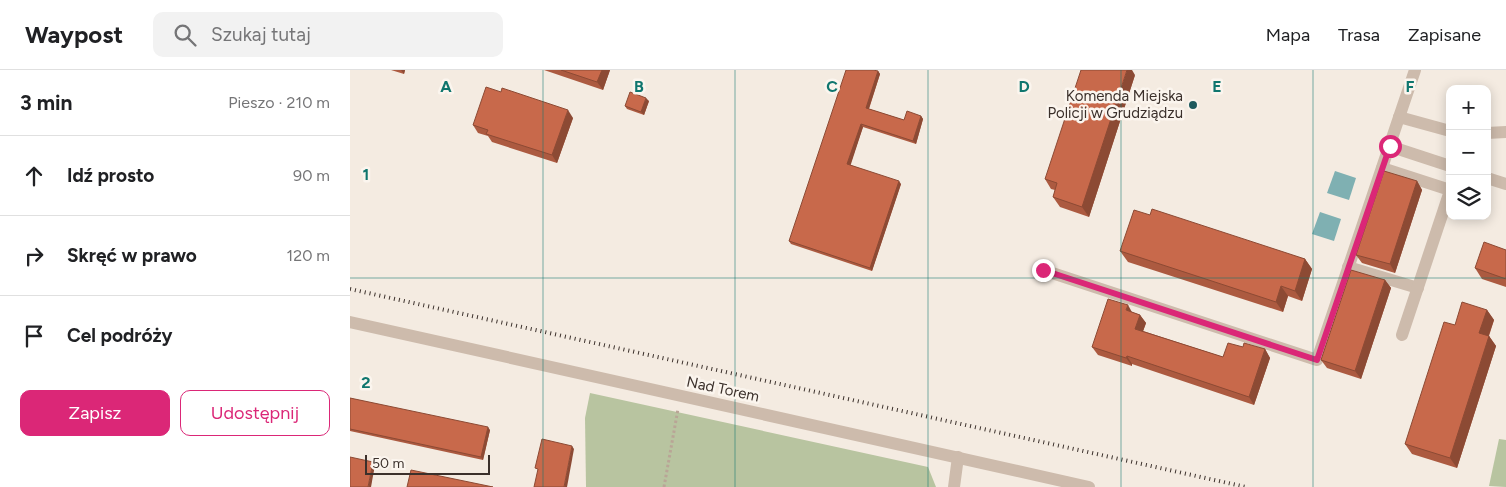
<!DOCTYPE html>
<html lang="pl">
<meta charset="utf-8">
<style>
:root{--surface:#fff;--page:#f2f2f2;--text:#202124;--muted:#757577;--line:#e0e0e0;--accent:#db2777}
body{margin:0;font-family:Figtree,sans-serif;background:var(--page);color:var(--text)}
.controls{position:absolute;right:15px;top:15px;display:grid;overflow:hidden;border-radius:10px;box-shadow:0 2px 12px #0003}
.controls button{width:45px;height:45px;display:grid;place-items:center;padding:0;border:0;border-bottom:1px solid var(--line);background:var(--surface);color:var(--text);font:25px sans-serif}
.scale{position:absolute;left:15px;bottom:12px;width:125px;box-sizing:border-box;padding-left:5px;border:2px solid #3b302b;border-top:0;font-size:14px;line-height:18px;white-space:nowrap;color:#3b302b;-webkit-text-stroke:4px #fbf5ee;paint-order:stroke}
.stop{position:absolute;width:15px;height:15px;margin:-11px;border:4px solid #db2777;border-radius:50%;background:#fff}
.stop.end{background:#db2777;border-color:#fff;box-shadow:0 1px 5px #0008}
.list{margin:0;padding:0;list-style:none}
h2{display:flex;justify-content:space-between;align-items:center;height:65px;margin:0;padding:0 20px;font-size:21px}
h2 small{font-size:16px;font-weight:400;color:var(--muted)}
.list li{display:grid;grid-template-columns:32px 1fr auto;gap:15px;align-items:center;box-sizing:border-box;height:80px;padding:0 20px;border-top:1px solid var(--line)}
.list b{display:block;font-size:19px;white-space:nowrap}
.list em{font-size:16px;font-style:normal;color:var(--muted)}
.actions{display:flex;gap:10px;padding:15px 20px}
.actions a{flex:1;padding:11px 0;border:1px solid var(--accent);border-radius:10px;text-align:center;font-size:18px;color:var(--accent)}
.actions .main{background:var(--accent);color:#fff}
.icon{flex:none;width:28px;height:28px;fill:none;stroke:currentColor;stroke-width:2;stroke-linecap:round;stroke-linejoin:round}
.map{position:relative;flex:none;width:1156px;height:417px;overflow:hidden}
header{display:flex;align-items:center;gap:30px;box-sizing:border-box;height:70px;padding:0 25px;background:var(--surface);border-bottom:1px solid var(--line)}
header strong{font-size:24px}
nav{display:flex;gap:28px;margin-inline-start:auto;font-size:18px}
.search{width:350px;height:45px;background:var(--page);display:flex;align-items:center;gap:12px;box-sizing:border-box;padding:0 18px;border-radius:10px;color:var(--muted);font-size:19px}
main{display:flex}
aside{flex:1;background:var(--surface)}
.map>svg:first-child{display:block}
.green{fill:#b8c4a0}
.water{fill:#7fb0b2}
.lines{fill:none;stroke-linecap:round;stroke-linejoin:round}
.path{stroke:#b9a596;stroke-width:3;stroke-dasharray:2.5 2.5;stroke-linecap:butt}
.minor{stroke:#cdbbac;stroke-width:12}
.rail{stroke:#3b302b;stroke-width:4;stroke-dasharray:1 4;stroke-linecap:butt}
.wall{fill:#ac5a40}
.shaded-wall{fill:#8c4a34}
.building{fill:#c8694b;stroke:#8c4a34}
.route{stroke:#db2777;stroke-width:6}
.grid{fill:none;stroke:#0f766e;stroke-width:1;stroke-opacity:0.55}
.poi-dot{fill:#1f5a5e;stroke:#fbf5ee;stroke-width:2}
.labels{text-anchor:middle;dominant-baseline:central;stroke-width:5;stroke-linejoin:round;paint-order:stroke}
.poi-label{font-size:15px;fill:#3b302b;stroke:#fbf5ee;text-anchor:end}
.street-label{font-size:15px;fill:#3b302b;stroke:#fbf5ee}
.grid-label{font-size:16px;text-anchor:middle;font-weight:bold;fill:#0f766e;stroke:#fbf5ee;stroke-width:5;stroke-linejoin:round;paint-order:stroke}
</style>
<header>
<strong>Waypost</strong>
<div class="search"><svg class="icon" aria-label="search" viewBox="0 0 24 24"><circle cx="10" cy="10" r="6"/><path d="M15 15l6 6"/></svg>Szukaj tutaj</div>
<nav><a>Mapa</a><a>Trasa</a><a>Zapisane</a></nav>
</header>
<main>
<aside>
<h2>3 min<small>Pieszo · 210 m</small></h2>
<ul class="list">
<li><svg class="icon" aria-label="ahead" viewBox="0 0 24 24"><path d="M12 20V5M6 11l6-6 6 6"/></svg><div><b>Idź prosto</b></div><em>90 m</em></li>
<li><svg class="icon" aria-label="right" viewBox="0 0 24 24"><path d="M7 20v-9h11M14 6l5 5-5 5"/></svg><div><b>Skręć w prawo</b></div><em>120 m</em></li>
<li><svg class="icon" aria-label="arrive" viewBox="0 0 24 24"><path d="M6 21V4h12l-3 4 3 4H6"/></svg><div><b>Cel podróży</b></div></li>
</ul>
<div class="actions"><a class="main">Zapisz</a><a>Udostępnij</a></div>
</aside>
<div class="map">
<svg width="1156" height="417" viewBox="0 0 1156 417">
<rect width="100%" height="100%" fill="#f4ebe1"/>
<g class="green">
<polygon points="240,323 578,397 586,417 236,417 235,348"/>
<polygon points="1149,369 1156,370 1156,417 1139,416"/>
</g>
<g class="water">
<polygon points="985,101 1006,108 999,130 977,123"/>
<polygon points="970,142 991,149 984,171 962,164"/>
</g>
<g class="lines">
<polyline class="path" points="314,417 328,339"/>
<g class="minor">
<polyline points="1049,47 1100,61"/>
<polyline points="1137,63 1156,62"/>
<polyline points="1039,76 1100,96"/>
<polyline points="1032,98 1100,120"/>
<polyline points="1137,108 1156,114"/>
<polyline points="998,197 1068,218"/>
<polyline points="693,200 967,290 1065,0"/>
<polyline points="0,252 739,417"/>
<polyline points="1052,265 1100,121"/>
<polyline points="604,417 608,387"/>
</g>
<polyline class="rail" points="0,219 896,417"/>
</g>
<g class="wall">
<polygon points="41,0 55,0 54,4"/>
<polygon points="194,0 260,0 253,20"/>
<polygon points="528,1 530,4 519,39 554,50 571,46 573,49 566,74 513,57 500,95 551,114 522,201 441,174 439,171"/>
<polygon points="785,5 739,147 710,137 703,127 705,120 701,119 695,109"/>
<polygon points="151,22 223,48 207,93 142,72 138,66 128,63 123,55"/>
<polygon points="299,31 294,45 277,39 275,36"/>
<polygon points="1067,111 1072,120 1045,203 1012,193 1006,185"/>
<polygon points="800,145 955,189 962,199 952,231 938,226 933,242 778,192 770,181"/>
<polygon points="1156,180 1156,217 1132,209 1125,198"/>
<polygon points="1035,210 1041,218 1011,309 977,298 971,290"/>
<polygon points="1137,240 1144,250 1139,266 1146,276 1107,398 1062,384 1055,374"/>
<polygon points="782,242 790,245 796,253 793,261 873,287 893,277 915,279 920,288 904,335 782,294 782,296 748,285 742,277"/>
<polygon points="0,328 140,360 133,390 0,361"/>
</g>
<g class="shaded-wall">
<polygon points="51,0 55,0 54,4"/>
<polygon points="252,0 260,0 253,20 247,12"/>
<polygon points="777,0 782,0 785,5 739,147 732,137"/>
<polygon points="528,1 530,4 518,41 516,38"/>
<polygon points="296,28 299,31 294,45 291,42"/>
<polygon points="218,40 223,48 207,93 202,85"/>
<polygon points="571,46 573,49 566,74 563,71"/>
<polygon points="511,54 513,57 500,97 497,94"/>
<polygon points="549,111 551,114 522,201 520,198"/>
<polygon points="1067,111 1072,120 1045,203 1040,194"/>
<polygon points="955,189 962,199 952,231 945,221"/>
<polygon points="1035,210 1041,218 1011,309 1005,301"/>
<polygon points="931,216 938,226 933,242 926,232"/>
<polygon points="778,235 783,244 776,240"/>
<polygon points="1137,240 1144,250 1136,273 1129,263"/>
<polygon points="790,245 796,253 791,267 785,259"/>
<polygon points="1139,266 1146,276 1107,398 1100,388"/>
<polygon points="915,279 920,288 904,335 899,327"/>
<polygon points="777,286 782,294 782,296 776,288"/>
<polygon points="138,357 140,360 133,390 131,387"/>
<polygon points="222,376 224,379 217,417 214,417"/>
<polygon points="23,392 25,395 21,417 18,417"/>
</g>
<g class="building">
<polygon points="211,0 252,0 247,12"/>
<polygon points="496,0 523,0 528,1 516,38 554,50 557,41 571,46 563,71 511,54 497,94 549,111 520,198 439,171"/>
<polygon points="731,0 777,0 732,137 703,127 707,113 695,109"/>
<polygon points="136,17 151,22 152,18 218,40 202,85 136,64 138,60 123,55"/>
<polygon points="280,22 296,28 291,42 275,36"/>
<polygon points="1034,101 1067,111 1040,194 1006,185"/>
<polygon points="802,139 955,189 945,221 931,216 926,232 770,181 784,140 800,145"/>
<polygon points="1134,172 1156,180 1156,209 1125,198"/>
<polygon points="1001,200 1035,210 1005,301 971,290"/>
<polygon points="758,229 778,235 776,240 790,245 785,259 873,287 878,273 893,277 894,273 915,279 899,327 777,286 776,288 742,277"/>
<polygon points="1112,232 1137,240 1129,263 1139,266 1100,388 1055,374 1094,252 1105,255"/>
<polygon points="0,328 138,357 131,387 0,359"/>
<polygon points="192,369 222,376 214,417 184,417 188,399 185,398"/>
<polygon points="0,387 23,392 18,417 0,417"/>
<polygon points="61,400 143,417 57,417"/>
</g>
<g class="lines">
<polyline class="route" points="693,200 967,290 1040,76"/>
</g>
<path class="grid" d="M193,0V417M385,0V417M578,0V417M771,0V417M963,0V417M0,208H1156"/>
<circle class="poi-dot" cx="843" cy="35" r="5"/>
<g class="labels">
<g class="poi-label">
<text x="833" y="26">Komenda Miejska<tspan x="833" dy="17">Policji w Grudziądzu</tspan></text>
</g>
<g class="street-label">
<text transform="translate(373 319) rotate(12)">Nad Torem</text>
</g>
</g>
<g class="grid-label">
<text x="96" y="22">A</text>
<text x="289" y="22">B</text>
<text x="482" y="22">C</text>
<text x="674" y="22">D</text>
<text x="867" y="22">E</text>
<text x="1060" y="22">F</text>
<text x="16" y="110">1</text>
<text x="16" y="318">2</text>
</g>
</svg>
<div class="controls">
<button>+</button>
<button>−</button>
<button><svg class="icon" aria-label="layers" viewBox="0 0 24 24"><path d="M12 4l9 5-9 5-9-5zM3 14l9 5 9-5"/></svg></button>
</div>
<div class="scale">50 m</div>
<div class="stop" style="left:1040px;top:76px"></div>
<div class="stop end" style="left:693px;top:200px"></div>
</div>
</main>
